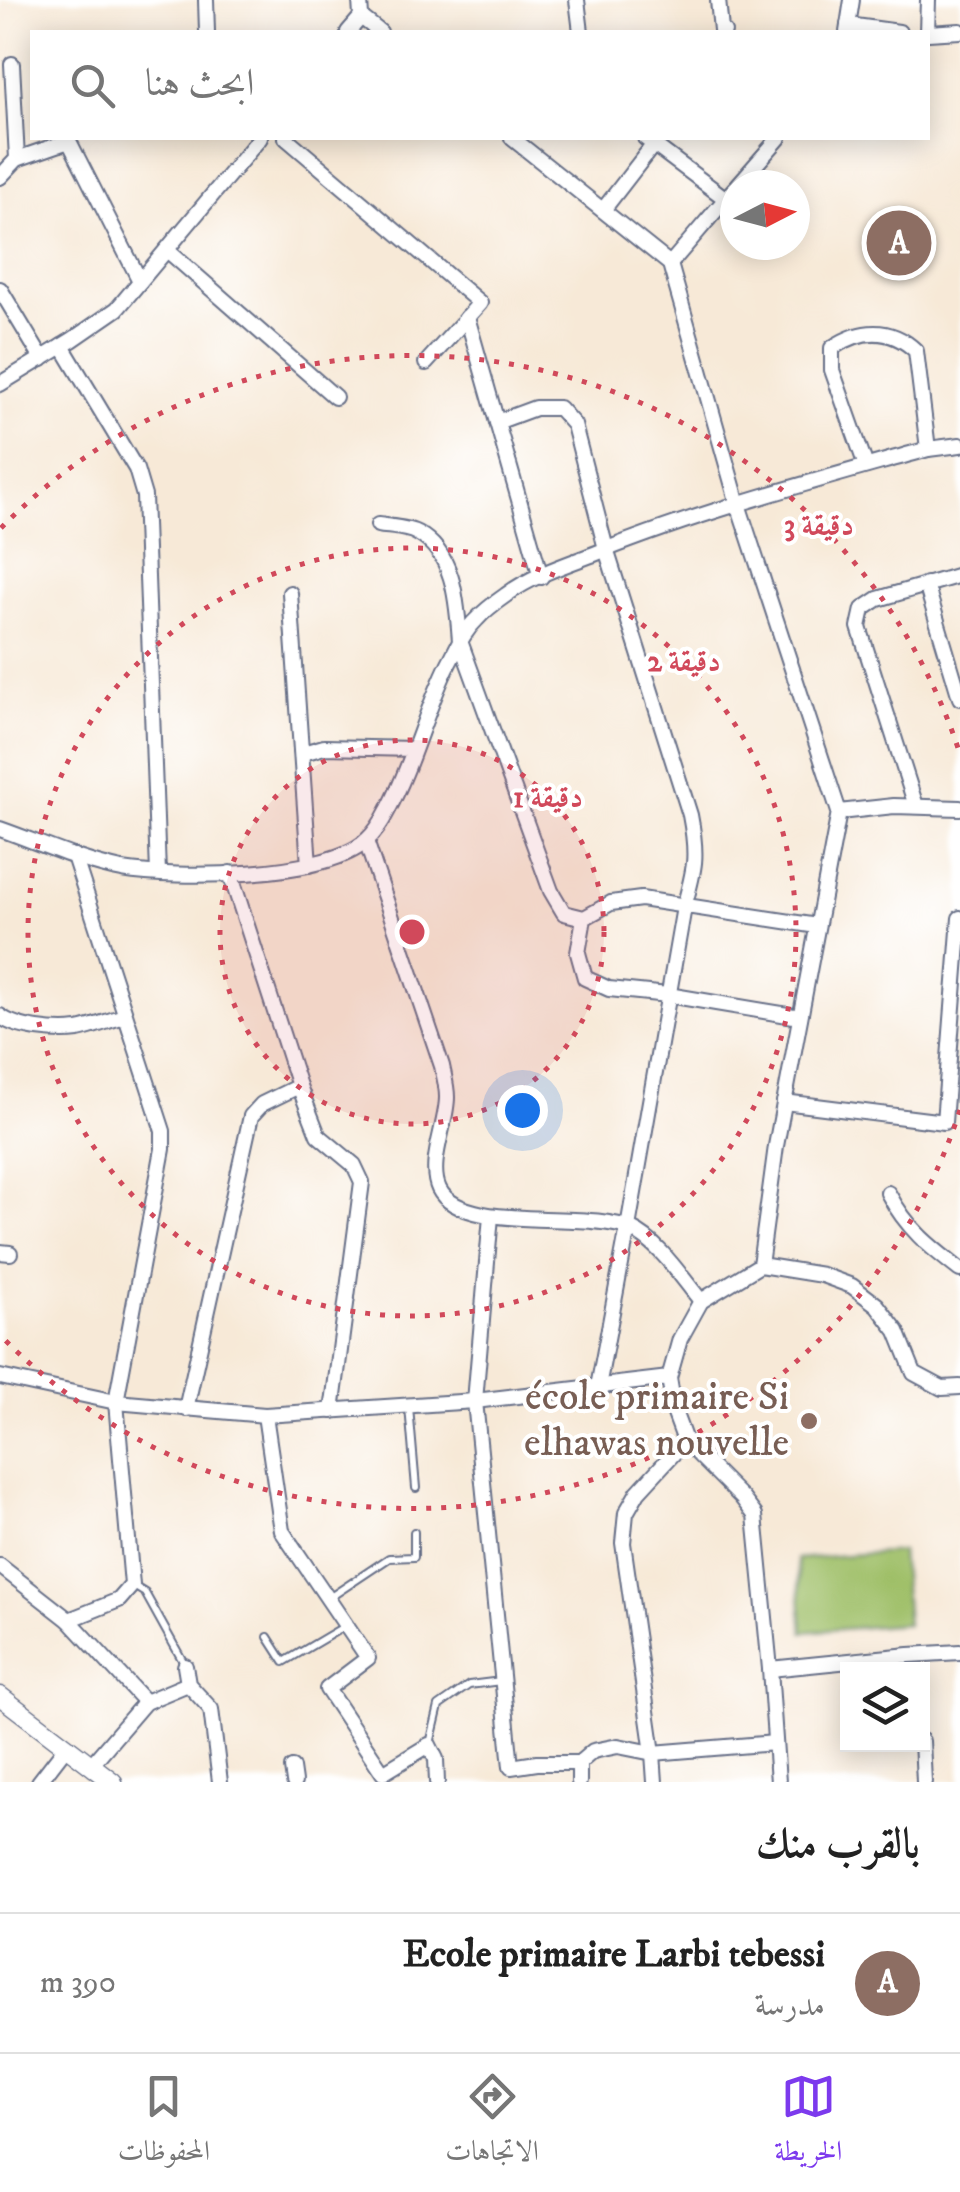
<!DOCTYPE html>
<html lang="ar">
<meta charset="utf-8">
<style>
:root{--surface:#fff;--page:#f2f2f2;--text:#222;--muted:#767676;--line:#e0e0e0;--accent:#7c3aed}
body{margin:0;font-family:"IM FELL DW Pica",Amiri,serif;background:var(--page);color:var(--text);direction:rtl}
.controls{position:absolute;right:30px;bottom:30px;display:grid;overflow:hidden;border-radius:0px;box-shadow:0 5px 25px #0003}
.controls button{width:90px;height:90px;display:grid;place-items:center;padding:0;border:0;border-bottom:2px solid var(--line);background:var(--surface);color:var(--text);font:50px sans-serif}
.compass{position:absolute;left:720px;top:170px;width:90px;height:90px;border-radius:50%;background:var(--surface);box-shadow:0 5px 25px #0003;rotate:84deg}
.you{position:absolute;left:522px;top:1110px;width:35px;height:35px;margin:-25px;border:8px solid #fff;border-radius:50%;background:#1a73e8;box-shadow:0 0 0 15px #1a73e833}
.badge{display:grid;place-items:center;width:65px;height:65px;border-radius:50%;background:var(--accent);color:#fff;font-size:32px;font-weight:700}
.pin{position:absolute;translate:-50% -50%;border:5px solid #fff;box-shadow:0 2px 10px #0006}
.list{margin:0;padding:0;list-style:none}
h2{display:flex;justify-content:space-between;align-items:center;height:130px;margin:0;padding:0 40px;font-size:42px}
h2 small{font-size:32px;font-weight:400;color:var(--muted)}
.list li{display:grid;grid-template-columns:65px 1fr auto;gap:30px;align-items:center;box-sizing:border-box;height:140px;padding:0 40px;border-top:2px solid var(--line)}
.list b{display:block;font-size:38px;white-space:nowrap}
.list p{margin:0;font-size:32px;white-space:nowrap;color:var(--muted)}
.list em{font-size:32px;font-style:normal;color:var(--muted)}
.icon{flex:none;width:55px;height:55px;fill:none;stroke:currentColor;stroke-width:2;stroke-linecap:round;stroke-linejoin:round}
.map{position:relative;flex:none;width:960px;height:1782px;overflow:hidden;direction:ltr}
.search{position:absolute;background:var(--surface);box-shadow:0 5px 25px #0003;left:30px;right:30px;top:30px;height:110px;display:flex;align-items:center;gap:25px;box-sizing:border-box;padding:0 35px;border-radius:0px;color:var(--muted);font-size:38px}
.sheet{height:270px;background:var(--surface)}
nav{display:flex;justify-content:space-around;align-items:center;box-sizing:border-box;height:140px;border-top:2px solid var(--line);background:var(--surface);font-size:28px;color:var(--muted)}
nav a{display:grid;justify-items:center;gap:5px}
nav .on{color:var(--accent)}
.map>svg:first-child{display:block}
.green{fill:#9fbf68;stroke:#5d7763;stroke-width:2.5}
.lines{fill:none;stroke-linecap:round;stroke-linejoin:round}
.service-casing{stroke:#687088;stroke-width:10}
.minor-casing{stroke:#687088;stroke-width:18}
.tertiary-casing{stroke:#687088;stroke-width:21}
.service{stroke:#fff;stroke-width:6}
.minor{stroke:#fff;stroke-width:14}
.tertiary{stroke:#fff;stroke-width:18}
.ring{fill:none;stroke:#d1495b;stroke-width:5;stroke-dasharray:5 10}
.education-dot{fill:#8d6e63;stroke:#fff;stroke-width:4}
.labels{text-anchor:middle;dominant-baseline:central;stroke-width:8;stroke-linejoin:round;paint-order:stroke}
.education-label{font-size:40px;fill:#785e54;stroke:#fff;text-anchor:end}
.centre{fill:#d1495b;stroke:#fff;stroke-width:5}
.ring-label{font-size:30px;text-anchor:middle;font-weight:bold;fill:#d1495b;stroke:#fff;stroke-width:8;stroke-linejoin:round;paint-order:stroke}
</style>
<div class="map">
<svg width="960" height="1782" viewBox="0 0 960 1782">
<rect width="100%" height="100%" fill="#fff"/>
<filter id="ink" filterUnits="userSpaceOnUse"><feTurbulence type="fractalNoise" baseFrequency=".01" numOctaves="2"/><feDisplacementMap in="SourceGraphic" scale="20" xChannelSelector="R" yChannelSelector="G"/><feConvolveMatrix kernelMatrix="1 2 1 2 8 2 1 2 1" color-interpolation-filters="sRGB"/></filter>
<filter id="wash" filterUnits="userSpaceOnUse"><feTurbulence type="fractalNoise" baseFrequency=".0048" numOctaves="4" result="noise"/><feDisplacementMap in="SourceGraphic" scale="40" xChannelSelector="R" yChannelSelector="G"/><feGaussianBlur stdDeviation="2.25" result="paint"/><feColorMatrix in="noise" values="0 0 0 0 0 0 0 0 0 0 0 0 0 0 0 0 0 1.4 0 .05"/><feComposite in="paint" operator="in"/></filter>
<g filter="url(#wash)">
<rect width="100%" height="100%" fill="#f7e9d7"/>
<polygon class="green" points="901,1551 907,1624 803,1632 797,1559"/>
</g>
<g filter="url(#ink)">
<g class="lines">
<defs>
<g id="service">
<polyline points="409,1407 416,1488"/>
<polyline points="132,1585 145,1593 185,1665"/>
<polyline points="329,1598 389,1558 414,1557 414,1532"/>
<polyline points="268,1637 284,1662 345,1626"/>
<polyline points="430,1744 439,1706 469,1685 501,1681"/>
</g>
<g id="minor">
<polyline points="206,0 207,32"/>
<polyline points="360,0 361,17 380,32"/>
<polyline points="577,0 581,32"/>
<polyline points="718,0 721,30 724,32"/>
<polyline points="848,25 899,32"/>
<polyline points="348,32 361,17"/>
<polyline points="847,32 852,0"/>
<polyline points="927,32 928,0"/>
<polyline points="928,33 960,31"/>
<polyline points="286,138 480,303 426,363"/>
<polyline points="512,138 670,264 738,504 839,812 776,1146 760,1265"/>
<polyline points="645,138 726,199"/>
<polyline points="17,159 69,141 140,281"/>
<polyline points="0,177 17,159 12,64"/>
<polyline points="738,185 779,138"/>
<polyline points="603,210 654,144"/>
<polyline points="167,250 335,397"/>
<polyline points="670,264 735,188"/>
<polyline points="0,289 42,359"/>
<polyline points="467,317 541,577"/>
<polyline points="62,346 136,469 144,496 158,873"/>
<polyline points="0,384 72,340 117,309 260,138"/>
<path d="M497,422L535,408H559L574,425L606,549L690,815C698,856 695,868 684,907L628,1227L598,1387"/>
<path d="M866,466L832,370V348C860,329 890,326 916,351L928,449"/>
<path d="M378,525C390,527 407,527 417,533C455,553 457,603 460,641L551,891L564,913L584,918L611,903L641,899L817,926"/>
<polyline points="926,584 960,698"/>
<polyline points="290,593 309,865"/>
<polyline points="303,753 324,747 414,749"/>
<polyline points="916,806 859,627 863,609 878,599 960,575"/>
<polyline points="839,812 894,806 960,808"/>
<path d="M0,829C40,843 81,862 122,870C176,879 325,878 366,841C374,834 383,820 388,810C413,764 425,711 449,663C457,648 464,631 477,619C485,610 496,602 506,595C534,574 571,563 602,551C708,509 819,480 928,449L960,445"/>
<path d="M366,841L442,1066C444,1076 447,1087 447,1097C447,1124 427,1164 439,1189C461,1234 589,1209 631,1229C660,1243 681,1277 701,1301"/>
<polyline points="230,873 299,1086 318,1135 354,1165 362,1182 332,1411"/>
<polyline points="584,918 578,953 585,978 609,989 668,995 800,1017"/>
<path d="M0,1016C16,1029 58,1033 78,1030C94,1027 109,1020 125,1016"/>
<polyline points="784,1102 944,1122 960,918"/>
<path d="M888,1193C907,1229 929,1246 960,1270"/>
<polyline points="491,1216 475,1401 511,1767 537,1763 579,1763 593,1751 618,1746 653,1753 775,1743"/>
<polyline points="0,1252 10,1253"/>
<polyline points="0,1377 116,1402 265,1415 475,1401 669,1378"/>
<polyline points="186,1409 251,1116 262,1104 299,1086"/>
<polyline points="265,1415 282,1531 368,1658 327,1689 383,1773 429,1745 436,1759 437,1782"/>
<polyline points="0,1566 69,1620 119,1600 132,1585 116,1402 163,1149 163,1131 74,856"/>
<polyline points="69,1620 145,1702"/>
<polyline points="185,1666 188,1684 211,1709 220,1782"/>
<polyline points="770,1669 909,1655 960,1652"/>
<polyline points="922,1741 924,1782"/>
<polyline points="579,1763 579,1782"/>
<polyline points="91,1765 145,1702 188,1684"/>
<polyline points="292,1768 294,1782"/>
<polyline points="39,1782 66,1747"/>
<polyline points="655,1782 653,1753 623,1543 626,1513 638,1492 685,1441"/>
<polyline points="778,1782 770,1669 755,1515 742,1498 685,1441 675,1414 669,1378 680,1339 701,1301 760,1265 822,1275 852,1286 877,1305 897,1331 914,1373 942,1388 960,1387"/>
</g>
<polyline id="tertiary" points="0,1696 113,1782"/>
</defs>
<use href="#service" class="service-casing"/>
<use href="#minor" class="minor-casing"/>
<use href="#tertiary" class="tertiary-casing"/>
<use href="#service" class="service"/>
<use href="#minor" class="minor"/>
<use href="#tertiary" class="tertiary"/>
</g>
</g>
<circle cx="412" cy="932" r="192" fill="#d1495b" fill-opacity=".12"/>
<g class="ring">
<circle cx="412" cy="932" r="192"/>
<circle cx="412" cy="932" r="384"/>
<path d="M960 1110A576 576 0 0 1 1 1336M1 528A576 576 0 0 1 960 754"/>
</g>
<circle class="education-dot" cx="809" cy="1421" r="10"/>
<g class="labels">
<g class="education-label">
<text x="789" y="1398">école primaire Si<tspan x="789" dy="46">elhawas nouvelle</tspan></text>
</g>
</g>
<circle cx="412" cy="932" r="15" class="centre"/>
<g class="ring-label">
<text x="819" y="535">3 دقيقة</text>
<text x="684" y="671">2 دقيقة</text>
<text x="548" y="807">1 دقيقة</text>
</g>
</svg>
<div class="controls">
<button><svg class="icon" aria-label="layers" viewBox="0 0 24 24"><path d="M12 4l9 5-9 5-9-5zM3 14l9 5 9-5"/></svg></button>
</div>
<svg class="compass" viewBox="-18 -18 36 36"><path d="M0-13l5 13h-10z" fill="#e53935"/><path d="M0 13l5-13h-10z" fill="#767676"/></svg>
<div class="you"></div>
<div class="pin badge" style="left:899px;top:243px;background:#8d6e63">A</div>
<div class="search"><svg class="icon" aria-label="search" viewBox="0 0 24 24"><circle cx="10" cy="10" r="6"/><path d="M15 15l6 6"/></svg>ابحث هنا</div>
</div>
<section class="sheet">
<h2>بالقرب منك<small></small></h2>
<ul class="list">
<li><span class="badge" style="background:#8d6e63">A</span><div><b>Ecole primaire Larbi tebessi</b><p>مدرسة</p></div><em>390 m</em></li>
</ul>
</section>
<nav>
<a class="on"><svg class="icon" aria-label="map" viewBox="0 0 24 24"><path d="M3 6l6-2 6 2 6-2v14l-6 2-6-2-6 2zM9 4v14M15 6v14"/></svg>الخريطة</a>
<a><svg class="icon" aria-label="directions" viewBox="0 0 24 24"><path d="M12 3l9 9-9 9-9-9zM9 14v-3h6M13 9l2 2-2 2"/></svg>الاتجاهات</a>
<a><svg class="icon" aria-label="saved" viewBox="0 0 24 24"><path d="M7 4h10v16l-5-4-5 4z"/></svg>المحفوظات</a>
</nav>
